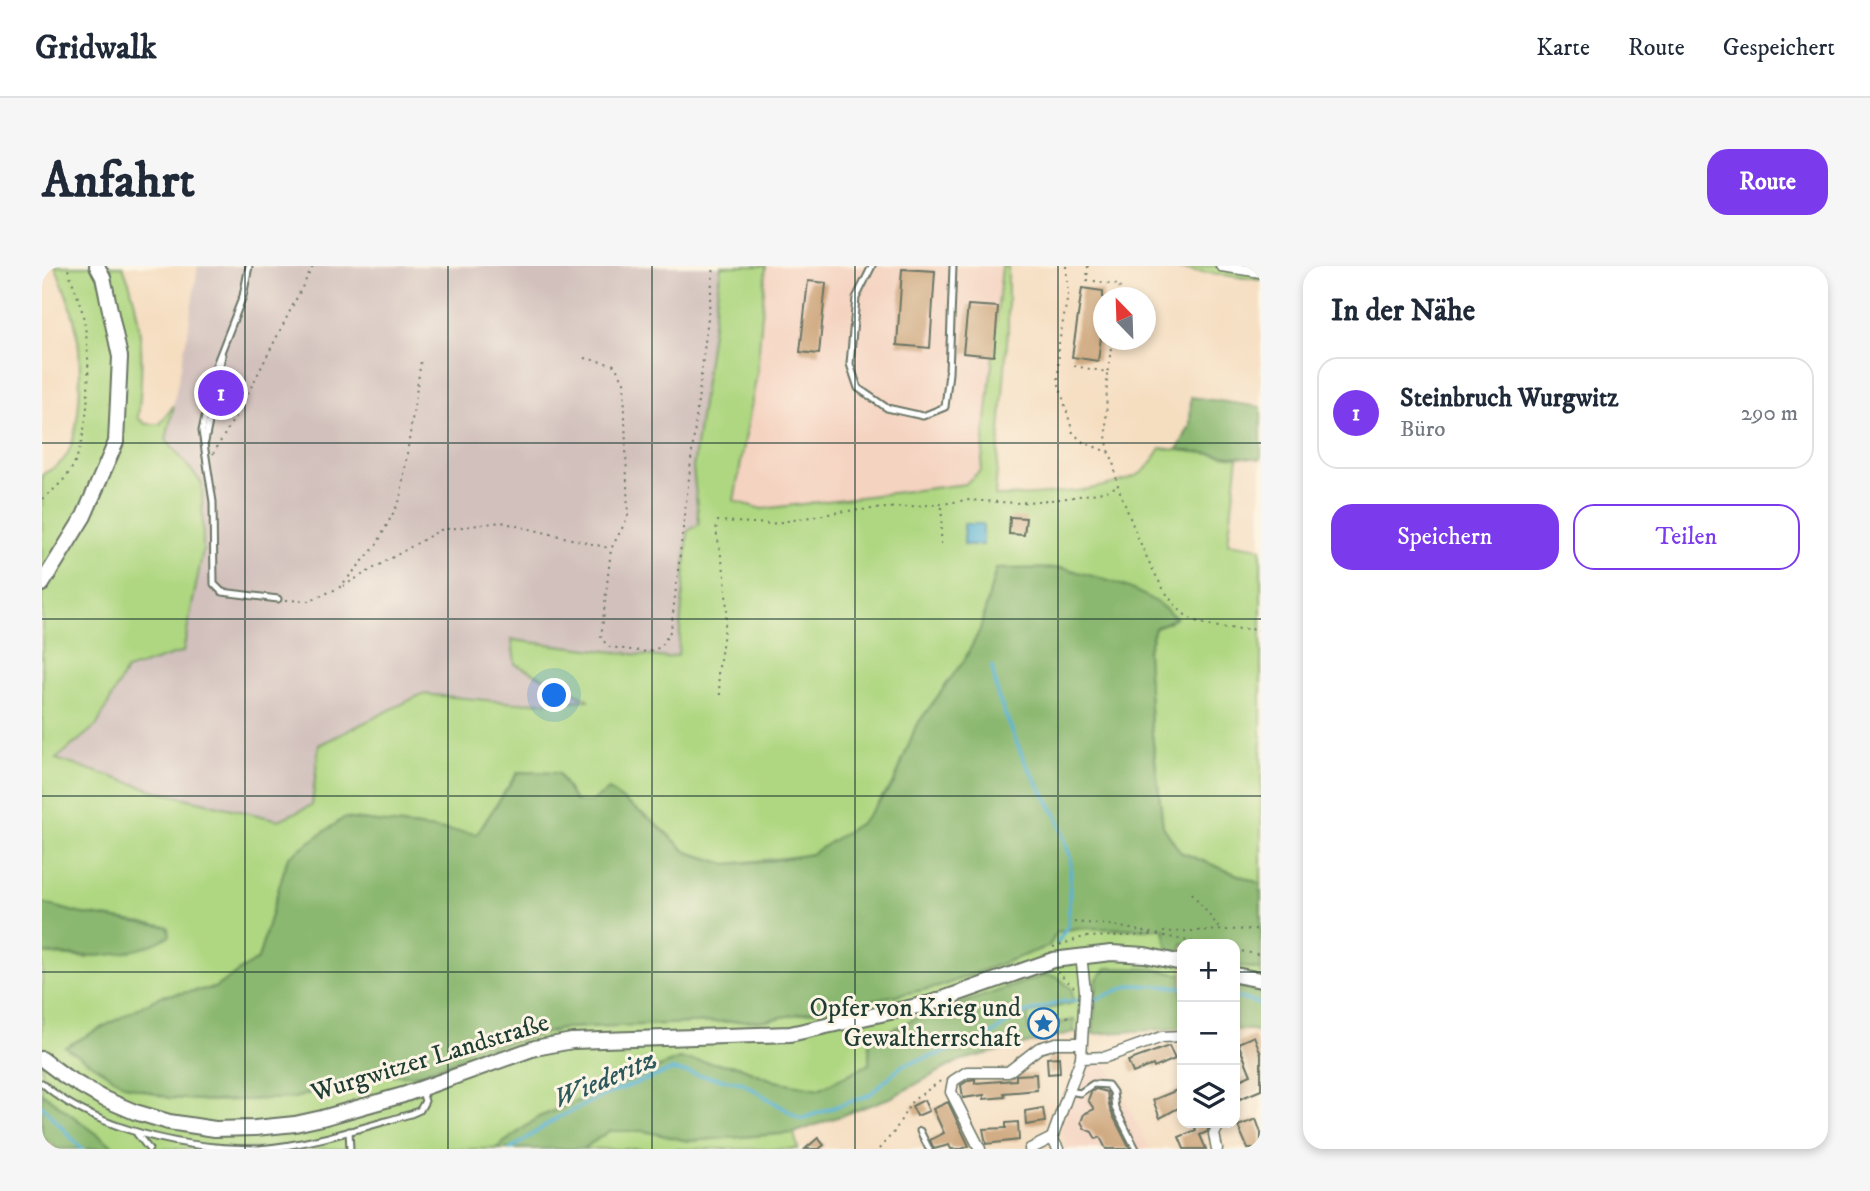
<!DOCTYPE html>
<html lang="de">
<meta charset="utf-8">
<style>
:root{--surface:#fff;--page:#f6f6f7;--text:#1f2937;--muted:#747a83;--line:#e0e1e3;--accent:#7c3aed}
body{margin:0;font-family:"IM FELL DW Pica",serif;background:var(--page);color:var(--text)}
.controls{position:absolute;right:21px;bottom:21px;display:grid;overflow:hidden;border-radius:14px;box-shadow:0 4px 10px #0003}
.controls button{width:63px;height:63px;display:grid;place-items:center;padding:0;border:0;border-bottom:2px solid var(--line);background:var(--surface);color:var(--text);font:35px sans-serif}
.compass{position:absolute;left:1051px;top:21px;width:63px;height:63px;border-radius:50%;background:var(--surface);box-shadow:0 4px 10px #0003;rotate:337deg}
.you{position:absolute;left:513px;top:430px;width:24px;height:24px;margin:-18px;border:5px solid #fff;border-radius:50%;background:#1a73e8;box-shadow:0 0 0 10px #1a73e833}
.badge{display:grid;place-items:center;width:46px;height:46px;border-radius:50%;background:var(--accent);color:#fff;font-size:23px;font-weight:700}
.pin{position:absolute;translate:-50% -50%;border:4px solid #fff;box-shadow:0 2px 7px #0006}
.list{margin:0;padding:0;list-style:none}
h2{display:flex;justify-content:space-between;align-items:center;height:91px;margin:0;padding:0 28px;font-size:30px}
h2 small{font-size:23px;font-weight:400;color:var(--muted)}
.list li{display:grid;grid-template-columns:46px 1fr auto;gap:21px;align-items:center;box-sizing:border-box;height:112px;margin:0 14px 14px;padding:0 14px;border:2px solid var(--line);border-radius:21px}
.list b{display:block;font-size:26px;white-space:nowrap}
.list p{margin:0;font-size:23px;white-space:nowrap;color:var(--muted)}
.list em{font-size:23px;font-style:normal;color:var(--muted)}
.actions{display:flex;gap:14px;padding:21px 28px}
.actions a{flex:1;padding:16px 0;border:2px solid var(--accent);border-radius:21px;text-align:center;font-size:24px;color:var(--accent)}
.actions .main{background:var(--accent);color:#fff}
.icon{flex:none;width:38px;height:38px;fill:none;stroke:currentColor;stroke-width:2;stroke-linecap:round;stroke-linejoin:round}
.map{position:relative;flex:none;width:1219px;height:883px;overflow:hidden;border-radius:21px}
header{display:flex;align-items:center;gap:42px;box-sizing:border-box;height:98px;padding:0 35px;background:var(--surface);border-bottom:2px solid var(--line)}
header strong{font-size:33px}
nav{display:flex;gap:38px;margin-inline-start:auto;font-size:24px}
.intro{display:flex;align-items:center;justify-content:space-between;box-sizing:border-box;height:168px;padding:0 42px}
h1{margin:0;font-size:49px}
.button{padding:18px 32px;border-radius:21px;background:var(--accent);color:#fff;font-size:24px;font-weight:700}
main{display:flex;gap:42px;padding:0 42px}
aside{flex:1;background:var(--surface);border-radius:21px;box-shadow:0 4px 10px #0003}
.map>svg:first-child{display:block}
.built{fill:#f5d3c1}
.industrial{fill:#d1c0bc}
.green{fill:#afd781;stroke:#678a5a;stroke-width:2}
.forest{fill:#8bb86f;stroke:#557a52;stroke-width:2}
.water{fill:#57b3d5;stroke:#3b7884;stroke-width:2}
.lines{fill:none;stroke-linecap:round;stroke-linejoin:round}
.stream{stroke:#57b3d5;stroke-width:3.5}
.building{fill:#caa074}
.lane-casing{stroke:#6a7565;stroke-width:9}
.street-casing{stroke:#6a7565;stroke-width:13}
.secondary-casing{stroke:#6a7565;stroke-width:18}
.path{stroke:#6a7565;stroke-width:2;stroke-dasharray:2 5;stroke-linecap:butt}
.lane{stroke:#fff;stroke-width:5}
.street{stroke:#fff;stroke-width:10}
.secondary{stroke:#fff;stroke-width:14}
.grid{fill:none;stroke:#1f3d34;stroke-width:2;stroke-opacity:0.55}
.labels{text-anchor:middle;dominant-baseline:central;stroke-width:6;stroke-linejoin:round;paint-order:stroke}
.poi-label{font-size:26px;fill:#1f3d34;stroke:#fcf5e5;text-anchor:end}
.street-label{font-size:26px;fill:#1f3d34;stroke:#fcf5e5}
.water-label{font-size:28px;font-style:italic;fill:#2d5a5c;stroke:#fcf5e5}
</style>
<header>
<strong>Gridwalk</strong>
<nav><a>Karte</a><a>Route</a><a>Gespeichert</a></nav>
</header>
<div class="intro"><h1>Anfahrt</h1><a class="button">Route</a></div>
<main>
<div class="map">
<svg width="1219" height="883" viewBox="0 0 1219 883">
<rect width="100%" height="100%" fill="#fcf5e5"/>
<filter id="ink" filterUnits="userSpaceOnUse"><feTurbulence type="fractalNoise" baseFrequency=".0143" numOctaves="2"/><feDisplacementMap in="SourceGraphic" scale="14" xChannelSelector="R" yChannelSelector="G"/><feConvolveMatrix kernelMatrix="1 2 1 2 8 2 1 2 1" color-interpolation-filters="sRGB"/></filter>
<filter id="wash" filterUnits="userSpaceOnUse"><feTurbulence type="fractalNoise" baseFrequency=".00686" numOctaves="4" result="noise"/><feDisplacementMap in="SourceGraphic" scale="28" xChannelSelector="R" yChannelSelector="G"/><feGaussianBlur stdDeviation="1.57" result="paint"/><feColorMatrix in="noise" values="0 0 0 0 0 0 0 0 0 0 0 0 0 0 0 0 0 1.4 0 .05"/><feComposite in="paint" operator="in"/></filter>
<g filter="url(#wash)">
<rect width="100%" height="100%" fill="#f5ddc0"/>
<g class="built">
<polygon points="724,0 960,0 939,204 923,218 720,243 692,236 715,107"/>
<polygon points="1063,796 1108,883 1025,883 1019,864 1035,817 1040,806 1047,801"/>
</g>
<polygon class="industrial" points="156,0 724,0 715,107 655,233 667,373 550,434 476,437 237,554 121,527 13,493 124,174 145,71"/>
<g class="green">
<path d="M13,0H81C102,50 102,99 96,152L104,158H118L132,139L124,174L160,217L161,284L141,386L84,404L55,459L14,493L121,527L237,554L270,539L277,479L380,428L475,437L548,434L473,398L470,374L625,392L636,389L646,265L657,258L651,202L679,0H724L715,107L692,235L720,243L923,218L939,204L960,0H966V64L953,230C992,230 1065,226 1099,207C1107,202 1114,190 1119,182L1196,191L1186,277L1219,282V618L1138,586L1121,560L1109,459L1105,386L1113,362L1134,351L954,303L938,364L923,393L874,460L852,516L820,556L769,589L684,598L645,586L611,555L532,535L516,507L476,506L435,568L302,552L246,591L216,693L172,722L119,730L127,832L170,835L252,832L329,809H376L447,782L523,762L725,754L896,721L1007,680L1015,666L1035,662L1122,663L1126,684L1140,687V709L1110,703L1055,713L1051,768L1032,766V754L986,765V748C970,745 935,736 921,739C888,744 859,762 828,771L827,798L777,823L733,815L695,800L637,793L497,851L453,883H75L0,827V687L45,692L36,647L0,637V209C7,204 17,200 22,193C39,171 39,111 37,83C35,54 24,26 13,0Z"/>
<polygon points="1116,0 1219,0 1219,14"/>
<polygon points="1193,699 1219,704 1219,726 1193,720"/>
<polygon points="567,865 602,865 646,875 752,867 756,883 541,883"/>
</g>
<g class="forest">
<polygon points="1149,131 1219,141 1219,193 1136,184 1148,159"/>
<path d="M1022,302C1064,314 1101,321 1134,352L1113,362L1105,386L1109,459L1121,560L1138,586L1219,618V704L1193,699V678H1140V687L1126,684L1122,663L1035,662L1015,666L1007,680L896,721L725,754L523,762L447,782L375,809H329L252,832L170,835L127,832L83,819L23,781L119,730L172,722L216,693L246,591L302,552L435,568L476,506L516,507L533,535L547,537L567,524L611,555L645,586L684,598L727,595L769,588L820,556L852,517L874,460L923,393L938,364L954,303Z"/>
<path d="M0,637L36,647L126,661L128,670C87,693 46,692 0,687Z"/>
<polygon points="1065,702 1110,703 1140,709 1140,762 1051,768 1055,713"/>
<polygon points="1004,709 1015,711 1030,723 1031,737 986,748 986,764 1032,754 1032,766 917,795 850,831 752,867 646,875 602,865 567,865 541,883 453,883 497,851 637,793 695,800 733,815 777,823 827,798 828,771 854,764 867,755"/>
<polygon points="1193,720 1219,726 1219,768 1210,764 1193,764"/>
<polygon points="0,827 75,883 15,883 0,871"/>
</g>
<rect class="water" x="922" y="258" width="19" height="21"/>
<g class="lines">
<g class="stream">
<polyline points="950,400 956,431 982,494 1016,552 1029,594 1026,660 1015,677"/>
<polyline points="1193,731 1219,738"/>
<polyline points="0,840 40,883"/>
<polyline points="469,883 515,852 563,829 630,804 701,817 759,853 827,829 861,799 940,775 977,749 1019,736 1055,733 1089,719 1140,721"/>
</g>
</g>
<g id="blocks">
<g class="building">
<polygon points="860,3 893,5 888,82 855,79"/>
<polygon points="766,15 784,17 777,88 758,86"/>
<polygon points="1040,22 1061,25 1061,55 1056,95 1030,91"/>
<polygon points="926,39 956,41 952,90 921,87"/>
<polygon points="968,251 984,252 982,269 967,268"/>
<polygon points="1212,770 1219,788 1219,824 1193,835 1193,816 1209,809 1196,777"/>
<polygon points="1127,780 1133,793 1112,802 1111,799 1091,807 1086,795"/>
<polygon points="1017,791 1018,807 1006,808 1005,792"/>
<polygon points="994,808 995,824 962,827 963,831 942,833 942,829 921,832 919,819 927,814 933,813 933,817 974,814 974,809"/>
<polygon points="1140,822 1140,840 1118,852 1111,834"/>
<polygon points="1054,823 1065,826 1068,844 1088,883 1064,883 1058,871 1054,873 1050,866 1043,863 1039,856 1042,848 1052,843 1046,834 1049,826"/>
<polygon points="882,834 887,845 875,850 870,840"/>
<polygon points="906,836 927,880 920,883 909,883 907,879 892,883 888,874 902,867 891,843"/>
<polygon points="1001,842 1003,856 984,859 983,845"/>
<polygon points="1214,853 1219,867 1219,883 1206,883 1196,860"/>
<polygon points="976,856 977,874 944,878 941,863 964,862 964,857"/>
<polygon points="1163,857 1166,857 1167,861 1165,866 1158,869 1164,883 1142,883 1137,871 1154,864 1153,861"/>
<polygon points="776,872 782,879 777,883 763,883"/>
</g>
</g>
</g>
<g filter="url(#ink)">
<use href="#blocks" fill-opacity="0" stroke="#6a7565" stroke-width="2"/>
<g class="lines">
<defs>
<g id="lane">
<polyline points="207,0 201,30 174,99 160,165 171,236 172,318 180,326 236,333"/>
<polyline points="830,0 814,32 808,98 816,122 845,142 881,150 903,141 907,107 911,0"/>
<polyline points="163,176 180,89"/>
<path d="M0,817C24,839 54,853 85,863C127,877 172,883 217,883C268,879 319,862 369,848L378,844L383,835L379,823"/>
<polyline points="1027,825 1038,827 1051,818 1066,819 1071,826 1073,842 1094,883"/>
<polyline points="307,865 308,883"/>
<polyline points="878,865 887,883"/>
<polyline points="95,868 107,883"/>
</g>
<g id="street">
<polyline points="1179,0 1219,6"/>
<polyline points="1039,792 1064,791 1120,771 1140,770"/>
<polyline points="938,883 909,826 911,815 925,806 966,806 997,782 1014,777 1039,777"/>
<polyline points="988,883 1010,872"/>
<polyline points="1016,883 1010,872 1039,792 1043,725 1039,689"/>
<polyline points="1175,883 1172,868 1178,857"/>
</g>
<g id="secondary">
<polyline points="0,318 42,250 74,176 78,91 61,11 55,0"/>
<polyline points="1193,709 1219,714"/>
<polyline points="0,793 24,811 60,832 93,846 127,856 173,863 213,862 253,858 280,852 361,829 493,782 530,775 748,768 889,737 1011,694 1069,687 1103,689 1140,697"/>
</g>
</defs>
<use href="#lane" class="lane-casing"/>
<use href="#street" class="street-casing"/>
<use href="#secondary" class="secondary-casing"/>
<g class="path">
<path d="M1024,0L1026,29L1017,77L1016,115L1031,167L1041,176L1068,187C1073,199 1073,211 1077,223C1090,257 1114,324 1141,347C1160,364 1195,362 1219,364"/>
<polyline points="1046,0 1045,14 1078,19 1076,32"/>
<polyline points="543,92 572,99 582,115 586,251 569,283 559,372 567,381 605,386 619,381 629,364 672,0"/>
<polyline points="1032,100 1065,106 1064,170 1067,186"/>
<polyline points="1066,105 1070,74"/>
<polyline points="171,188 200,139 271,0"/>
<path d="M0,233C11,225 24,213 30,202C50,165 50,81 39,41C35,27 29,14 25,0"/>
<polyline points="899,278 900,239"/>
<polyline points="301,320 398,264 459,256 567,282"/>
<polyline points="244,334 266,335 297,322 334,280 358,234 379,95"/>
<polyline points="678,429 676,408 685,345 683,310 674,264 676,255 728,258 804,245 900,238 924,234 974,237 1019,233 1061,226 1076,220"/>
<polyline points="1150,627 1178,663"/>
<polyline points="1032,656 1069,659 1161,678"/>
<polyline points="1115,669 1119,666 1219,663"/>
<polyline points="1011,681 1042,671 1110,669"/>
<polyline points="1193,684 1219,689"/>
<polyline points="1015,706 1032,721"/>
<polyline points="997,754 1014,750 1030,751"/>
<polyline points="0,876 9,883"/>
<polyline points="837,883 852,866 870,835 900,814"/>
</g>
<use href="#lane" class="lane"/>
<use href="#street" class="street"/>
<use href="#secondary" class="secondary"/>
</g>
</g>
<path class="grid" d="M203,0V883M406,0V883M610,0V883M813,0V883M1016,0V883M0,177H1219M0,353H1219M0,530H1219M0,706H1140M1193,706H1219"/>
<defs>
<symbol id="sight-ring" viewBox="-11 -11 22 22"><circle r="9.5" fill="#fcf5e5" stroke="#1f6fb2" stroke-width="1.5"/><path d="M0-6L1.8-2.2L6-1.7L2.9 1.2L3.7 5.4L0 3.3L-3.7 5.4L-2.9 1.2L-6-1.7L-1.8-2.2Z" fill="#1f6fb2"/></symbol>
</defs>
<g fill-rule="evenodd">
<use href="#sight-ring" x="984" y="740" width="35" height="35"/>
</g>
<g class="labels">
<g class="poi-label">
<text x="979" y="742">Opfer von Krieg und<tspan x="979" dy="30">Gewaltherrschaft</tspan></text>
</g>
<g class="street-label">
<text transform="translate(388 792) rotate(-17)">Wurgwitzer Landstraße</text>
</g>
<g class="water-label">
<text transform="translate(563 813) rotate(-23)">Wiederitz</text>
</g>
</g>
</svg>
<div class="controls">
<button>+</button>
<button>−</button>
<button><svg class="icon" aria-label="layers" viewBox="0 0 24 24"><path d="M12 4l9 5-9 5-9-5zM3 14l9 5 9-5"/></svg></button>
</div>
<svg class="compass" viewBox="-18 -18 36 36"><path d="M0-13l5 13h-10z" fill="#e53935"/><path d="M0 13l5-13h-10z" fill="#747a83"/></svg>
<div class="you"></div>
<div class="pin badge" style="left:179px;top:127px">1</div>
</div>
<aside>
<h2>In der Nähe<small></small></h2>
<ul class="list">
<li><span class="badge">1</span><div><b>Steinbruch Wurgwitz</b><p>Büro</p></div><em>290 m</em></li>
</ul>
<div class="actions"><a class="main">Speichern</a><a>Teilen</a></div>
</aside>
</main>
